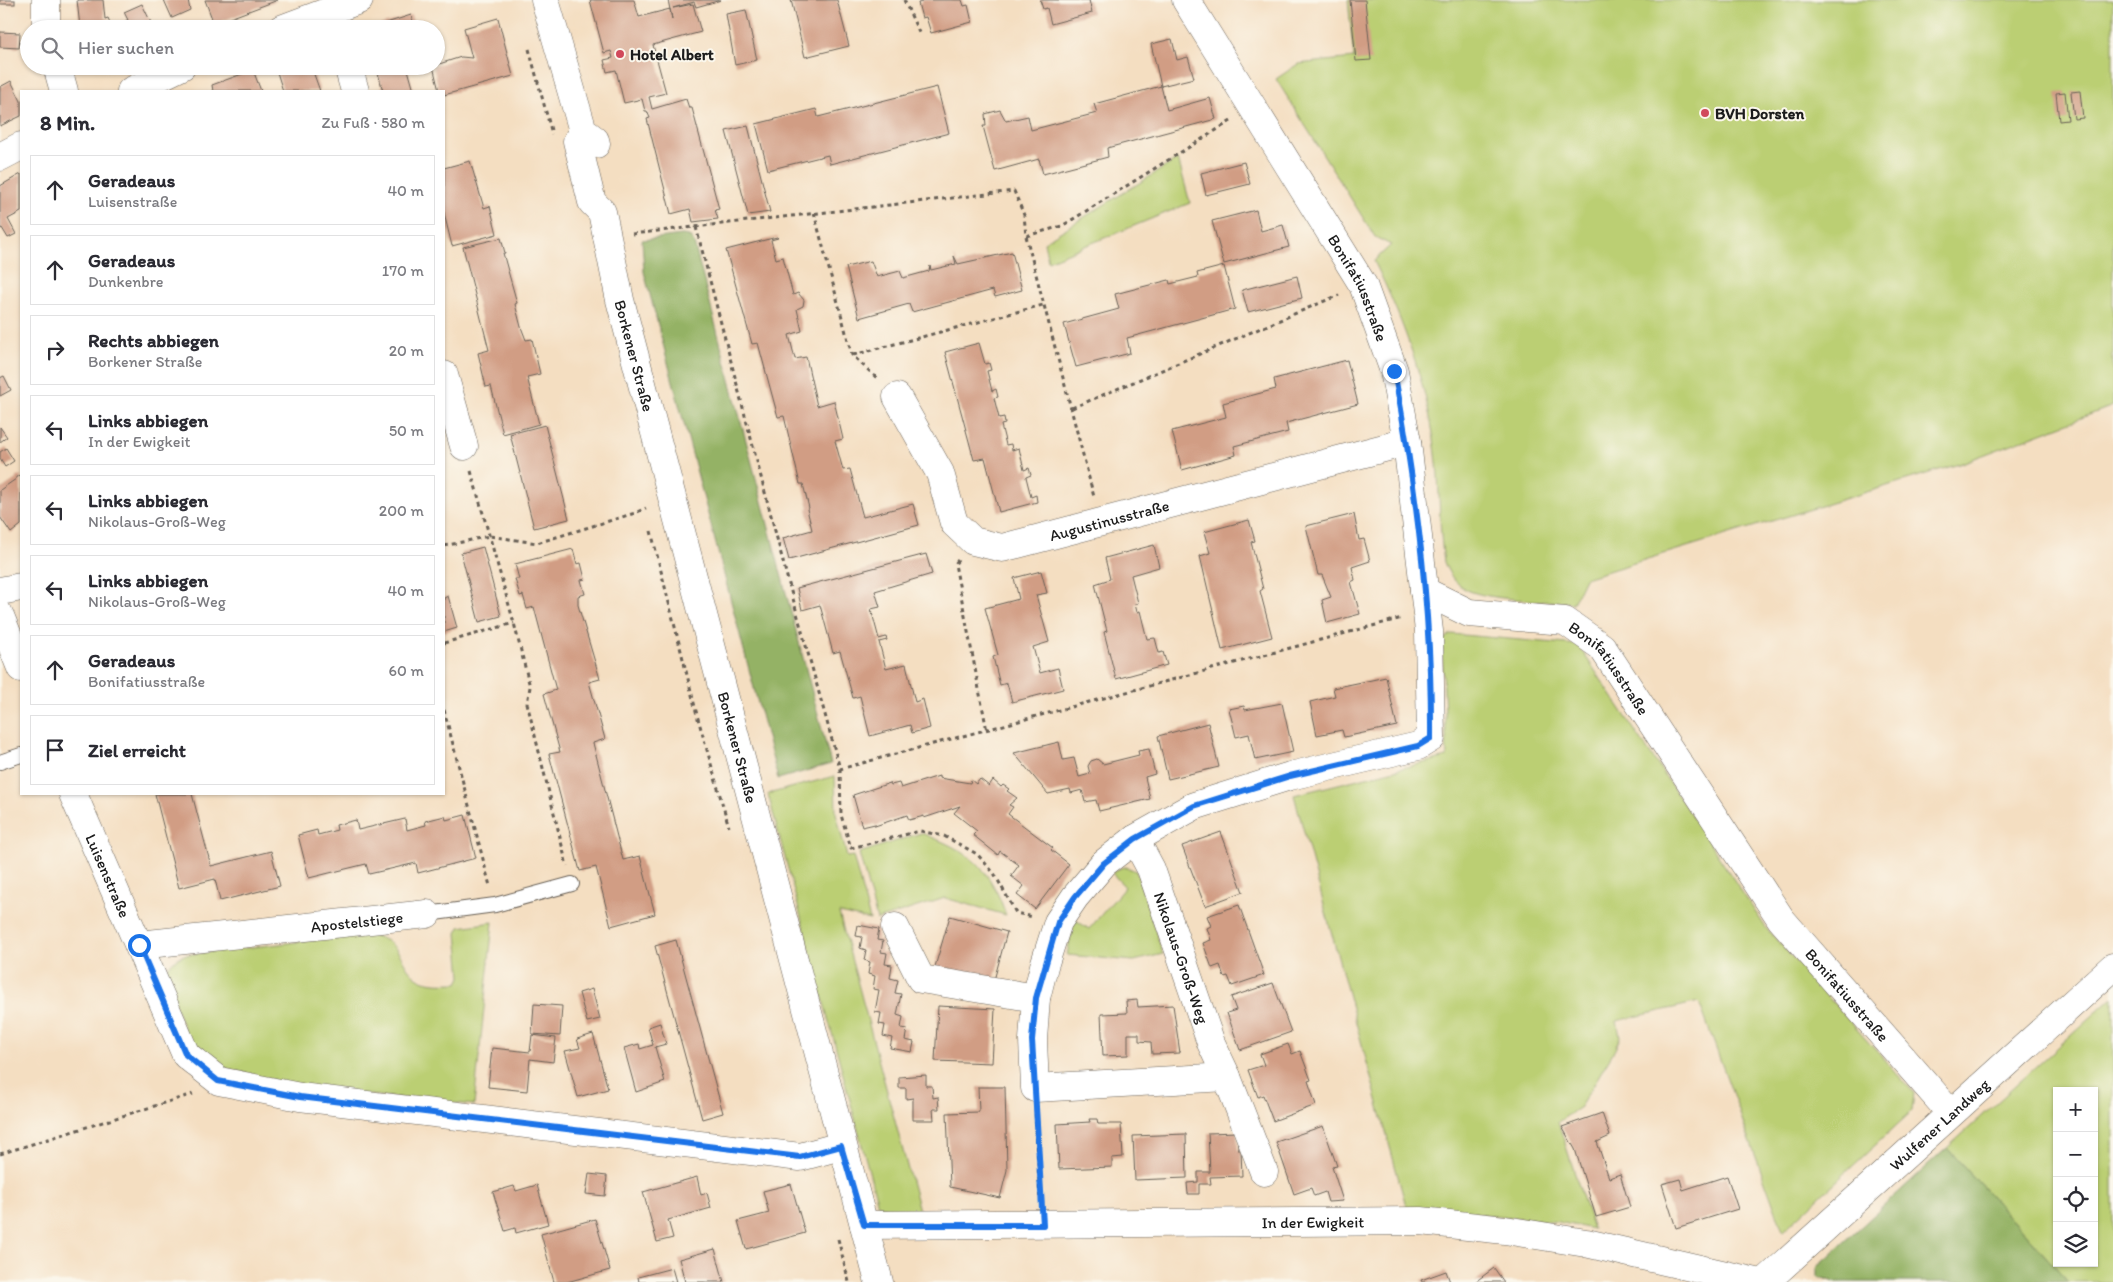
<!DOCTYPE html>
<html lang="de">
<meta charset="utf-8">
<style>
:root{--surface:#fff;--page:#f2f2f3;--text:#2b2b33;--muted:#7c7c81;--line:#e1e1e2}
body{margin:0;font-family:Itim,sans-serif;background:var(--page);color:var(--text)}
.controls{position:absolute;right:15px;bottom:15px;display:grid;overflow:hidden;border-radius:0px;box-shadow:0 1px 4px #0004}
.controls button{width:45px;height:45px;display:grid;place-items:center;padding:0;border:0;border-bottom:1px solid var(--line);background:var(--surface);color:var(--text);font:25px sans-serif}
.stop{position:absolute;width:15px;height:15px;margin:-11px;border:4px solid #1a73e8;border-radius:50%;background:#fff}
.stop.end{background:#1a73e8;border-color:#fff;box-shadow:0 1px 5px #0008}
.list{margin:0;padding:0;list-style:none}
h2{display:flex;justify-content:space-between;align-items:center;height:65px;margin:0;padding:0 20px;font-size:21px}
h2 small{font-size:16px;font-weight:400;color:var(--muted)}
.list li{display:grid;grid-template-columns:32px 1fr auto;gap:15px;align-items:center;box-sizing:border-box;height:70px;margin:0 10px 10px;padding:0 10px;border:1px solid var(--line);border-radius:0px}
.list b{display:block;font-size:19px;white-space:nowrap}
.list p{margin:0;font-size:16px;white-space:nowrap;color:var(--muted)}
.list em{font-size:16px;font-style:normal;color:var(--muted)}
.icon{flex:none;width:28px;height:28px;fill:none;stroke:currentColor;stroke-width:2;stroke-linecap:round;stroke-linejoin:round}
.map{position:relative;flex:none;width:2113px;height:1282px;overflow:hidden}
.search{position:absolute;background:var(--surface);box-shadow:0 1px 4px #0004;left:20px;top:20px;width:425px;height:55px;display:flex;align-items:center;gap:12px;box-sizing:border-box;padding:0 18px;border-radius:28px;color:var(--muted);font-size:19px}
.panel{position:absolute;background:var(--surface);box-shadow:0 1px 4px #0004;left:20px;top:90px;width:425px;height:705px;border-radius:0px}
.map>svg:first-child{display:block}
.green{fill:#bbcf73;stroke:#6c7648;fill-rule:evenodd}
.forest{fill:#94b265;stroke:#586740}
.building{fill:#d19d84}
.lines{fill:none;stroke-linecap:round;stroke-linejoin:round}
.service-casing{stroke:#686056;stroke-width:16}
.minor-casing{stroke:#686056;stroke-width:29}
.primary-casing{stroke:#686056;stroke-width:29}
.path{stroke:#686056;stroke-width:3;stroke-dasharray:4 4;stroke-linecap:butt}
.service{stroke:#fff;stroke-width:14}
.minor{stroke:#fff;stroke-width:28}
.primary{stroke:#fff;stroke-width:28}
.route{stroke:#1a73e8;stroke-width:6}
.poi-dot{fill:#d1495b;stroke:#fbf7ec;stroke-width:2}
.labels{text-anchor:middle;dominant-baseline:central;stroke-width:4;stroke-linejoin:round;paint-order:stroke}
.poi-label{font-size:16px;font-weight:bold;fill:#1c1c1c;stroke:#fbf7ec;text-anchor:start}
.street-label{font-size:16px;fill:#1c1c1c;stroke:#fbf7ec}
</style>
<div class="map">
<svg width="2113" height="1282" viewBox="0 0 2113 1282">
<rect width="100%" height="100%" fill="#fbf7ec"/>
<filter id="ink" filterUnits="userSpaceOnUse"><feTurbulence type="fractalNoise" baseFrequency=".02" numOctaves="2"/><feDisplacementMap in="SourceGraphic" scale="10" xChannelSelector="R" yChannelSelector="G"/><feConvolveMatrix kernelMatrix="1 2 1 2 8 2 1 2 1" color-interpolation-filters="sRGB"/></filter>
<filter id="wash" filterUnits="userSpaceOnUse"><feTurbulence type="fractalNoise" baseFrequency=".0096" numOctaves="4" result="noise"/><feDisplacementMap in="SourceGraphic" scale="20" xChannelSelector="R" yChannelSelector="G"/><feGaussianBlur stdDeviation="1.12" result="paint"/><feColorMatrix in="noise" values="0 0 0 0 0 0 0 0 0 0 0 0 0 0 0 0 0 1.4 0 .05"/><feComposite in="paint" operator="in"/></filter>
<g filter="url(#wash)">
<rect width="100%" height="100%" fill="#f4dec1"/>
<g class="green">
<path d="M1348,0H2113V406L1959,464L1585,578L1573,603C1546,600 1488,601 1465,589C1455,583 1448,573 1444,562C1439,530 1440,496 1437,463C1430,393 1405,324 1374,261L1391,245L1375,237L1276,79L1298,64L1354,58Z"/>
<polygon points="1178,159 1190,203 1048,261 1044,242"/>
<polygon points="1451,634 1578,645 1766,928 1914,1093 1912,1111 1783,1231 1699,1002 1617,1021 1620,1037 1615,1049 1580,1107 1558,1122 1593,1229 1558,1222 1406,1206 1294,795 1447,757 1442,647 1444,639"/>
<polygon points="835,776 836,813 847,857 853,856 870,920 839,913 920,1214 895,1211 878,1205 768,794"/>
<path d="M921,833C969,851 989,865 1006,915L945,898L877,920L859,853Z"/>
<polygon points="1126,867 1136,871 1138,877 1163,954 1134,961 1067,955 1074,919 1089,929 1125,887 1112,873 1120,868"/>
<path d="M493,922L474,1105L306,1089L217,1066L187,1037L164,976C166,966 175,959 184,955C227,950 270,945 314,940C332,937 356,931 375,936C405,944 399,968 420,979C431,985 447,983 458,983L461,977L457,933L460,927Z"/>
<path d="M2113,997V1282H2069L1947,1148ZM2057,1091H2094V1263H2057Z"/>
</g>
<g class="forest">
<polygon points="682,235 689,236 694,243 831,764 778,779 644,272 642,240"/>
<polygon points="1947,1148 2069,1282 1835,1282 1817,1276 1817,1267"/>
</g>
<g id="blocks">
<g class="building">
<rect x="0" y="0" width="15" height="4"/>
<polygon points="77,0 103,0 105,19 108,18 112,27 128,20 124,12 142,4 154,29 80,27"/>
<polygon points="164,0 188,0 190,10 172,18"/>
<polygon points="205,0 278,0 214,24"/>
<polygon points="590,0 634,0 639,17 670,9 672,19 668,0 721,0 696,7 694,2 673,8 693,4 701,32 653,45 666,93 649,97 652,109 686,99 689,108 692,108 719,209 715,210 718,219 693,222 690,209 671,214 647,119 650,118 647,111 645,111 642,99 624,103 616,70 607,72 604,60 613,58 611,51 604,53"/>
<polygon points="791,0 837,0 849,46 805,57"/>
<polygon points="922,0 962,0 964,6 968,5 972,22 931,33 926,17 922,18 918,3 922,2"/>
<polygon points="1040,0 1089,0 1092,13 1051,24 1047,8 1043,9"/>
<polygon points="1350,0 1365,0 1371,60 1356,61"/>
<polygon points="746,10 757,60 735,65 726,14"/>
<polygon points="411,15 415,29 371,29 371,28"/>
<polygon points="498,18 513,76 444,95 444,91 439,91 433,66 461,57 472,58 464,28"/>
<polygon points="0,32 20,33 19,48 0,47"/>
<polygon points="1172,39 1177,60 1188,57 1194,78 1161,86 1151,44"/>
<polygon points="275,66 311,66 320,91 283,91"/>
<polygon points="376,66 407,66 414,91 383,91"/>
<polygon points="253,70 261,91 213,91 212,85"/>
<polygon points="11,81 21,101 21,116 0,126 0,87"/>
<polygon points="1161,86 1167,110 1210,98 1216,119 1107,148 1108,157 1043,174 1039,159 995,171 983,126 986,126 985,114 1000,110 1006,121 1028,116 1031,130 1097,113 1094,104"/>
<polygon points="937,87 949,133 830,164 828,155 768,170 756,124 816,109 818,117"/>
<polygon points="2080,91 2083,118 2074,119 2071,92"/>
<polygon points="2065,92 2068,120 2059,121 2056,93"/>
<polygon points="748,126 770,212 748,215 726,131"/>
<polygon points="470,161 484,208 490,206 497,234 452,246 444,213 444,168"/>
<polygon points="1244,162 1250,184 1206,195 1201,173"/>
<polygon points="21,174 21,212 8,219 16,234 8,238 2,228 0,229 0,186"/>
<polygon points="1256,210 1261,231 1283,225 1289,247 1224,264 1212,221"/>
<polygon points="777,237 778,238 771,240 776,259 783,257 793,295 798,293 804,300 803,306 797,309 802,331 789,335 795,359 806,357 817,406 834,401 843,439 835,441 843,470 850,469 863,517 913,504 919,525 789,560 783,538 812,530 807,509 809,508 803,484 800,484 784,416 778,417 758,343 752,344 726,250"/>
<polygon points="501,238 505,253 503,253 517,303 515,304 521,327 526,340 532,339 540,374 527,377 539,424 503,434 491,386 486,387 478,353 489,350 463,247"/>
<polygon points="1012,252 1022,290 995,297 993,290 912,312 909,304 859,318 846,267 871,261 877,277 900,271 903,278 929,271 930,266 931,270 956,264 954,256 958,264"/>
<polygon points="1224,266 1235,309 1127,338 1130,353 1076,367 1064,324 1119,309 1115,294 1169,280 1170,284 1198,277 1197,273"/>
<polygon points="1297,276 1302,298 1248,312 1242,290"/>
<polygon points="979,343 985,364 989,363 991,370 987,371 992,391 996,389 998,397 994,398 999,418 1004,417 1005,424 1001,425 1006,445 1011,444 1012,450 1019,448 1024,470 1029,468 1031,475 1026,477 1031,497 1036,495 1037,502 999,512 985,458 974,460 945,352"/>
<polygon points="1347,360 1358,404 1286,423 1288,432 1234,446 1236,455 1182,470 1172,431 1226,417 1223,403 1276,389 1274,379"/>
<polygon points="4,376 11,390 0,396 0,378"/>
<polygon points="545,425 569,519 534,528 510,434"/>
<polygon points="0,427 7,437 0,442"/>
<polygon points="6,448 14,461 5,467 0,459 0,452"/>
<polygon points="21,475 21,525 11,533 0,517 0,490 16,479 16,477"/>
<polygon points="1354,514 1359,540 1364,539 1370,561 1352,567 1355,580 1351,582 1360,614 1327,623 1322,600 1331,597 1322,575 1318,575 1306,526"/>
<polygon points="1249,520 1255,541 1251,542 1263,589 1260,591 1272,637 1222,650 1200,556 1210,553 1204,532"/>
<polygon points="1154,545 1159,567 1131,575 1138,603 1135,604 1137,612 1140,611 1147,639 1155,638 1159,653 1163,652 1167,665 1116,679 1104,632 1107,631 1095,584 1110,579 1105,558"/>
<polygon points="483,547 501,616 479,622 461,553"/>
<polygon points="573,549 577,564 581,563 585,579 581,580 585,594 578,596 578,605 600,679 589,682 605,739 593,743 623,860 640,856 655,914 611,926 596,867 580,871 549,754 560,752 544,694 556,690 534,607 527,609 523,595 520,596 515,579 519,579 515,564"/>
<polygon points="926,554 932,574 875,591 880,607 871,609 879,639 886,637 887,640 879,642 886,669 906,664 915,702 923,699 930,728 912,733 910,725 870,736 860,696 853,698 840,651 833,653 820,605 802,610 797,588"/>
<polygon points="1041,571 1047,593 1036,595 1049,642 1033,647 1040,673 1058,668 1063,689 1012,702 1007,683 1000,685 993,657 998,655 985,608 1019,599 1014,578"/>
<polygon points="448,596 457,628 444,632 444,598"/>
<polygon points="1386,677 1397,726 1344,737 1342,730 1317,735 1310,702 1335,696 1333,688"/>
<polygon points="1282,703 1293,752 1255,760 1249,734 1236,737 1229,709 1244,706 1245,710"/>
<polygon points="1208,723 1219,767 1168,779 1158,736"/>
<polygon points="1059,742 1063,760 1074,758 1079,777 1090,774 1088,766 1091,761 1097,759 1103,764 1139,755 1138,751 1149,749 1155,774 1145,777 1150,799 1099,811 1096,800 1085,802 1082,790 1071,793 1070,789 1048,794 1014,753"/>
<polygon points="939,776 939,778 970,783 971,780 976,784 980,779 989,786 993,780 1001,787 1003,785 1009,789 1007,791 1017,798 1009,805 1013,807 1008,814 1053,848 1051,850 1069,864 1035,909 1017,895 1024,886 1011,876 1019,865 1000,851 998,855 973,835 977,831 954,813 960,806 924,818 924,816 909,820 907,815 875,826 875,824 862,827 853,795 890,783 891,785 899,783 901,788"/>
<polygon points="155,794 192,794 211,866 271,851 280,886 220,901 215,879 179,888"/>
<polygon points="465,815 476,858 418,873 416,863 369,874 366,864 309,878 298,835 317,830 318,835 337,830 336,825 356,820 358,830 405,819 407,830 426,825 425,821 445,816 446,820"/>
<polygon points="1221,832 1243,892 1205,906 1182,846"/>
<polygon points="1239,905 1264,975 1232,986 1228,976 1224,977 1220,965 1212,968 1203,943 1211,940 1207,928 1211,926 1207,916"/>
<polygon points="950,916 1007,932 993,984 934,970"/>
<polygon points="858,925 879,929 877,940 883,941 881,952 887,953 885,964 892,965 890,978 898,980 895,993 901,994 897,1015 903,1017 901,1028 907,1029 905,1040 914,1042 912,1052 890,1048 892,1038 883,1036 885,1025 879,1024 881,1013 875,1012 879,990 873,989 875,976 868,974 870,962 864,960 866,950 860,948 862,937 856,936"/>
<polygon points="676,940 723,1113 702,1119 655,946"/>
<polygon points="1273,983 1291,1032 1240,1050 1227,1013 1236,1010 1231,997"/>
<polygon points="592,989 600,1019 587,1022 579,993"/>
<polygon points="1137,1000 1138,1007 1173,1005 1180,1053 1152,1054 1151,1042 1139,1041 1139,1034 1128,1034 1128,1055 1103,1056 1101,1014 1127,1013 1126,1001"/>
<polygon points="534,1004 562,1006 560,1036 532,1034"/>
<polygon points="938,1006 995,1009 992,1063 935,1061"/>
<polygon points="660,1023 666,1044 655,1047 665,1082 636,1092 624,1048 639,1044 640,1049 653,1045 648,1027"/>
<polygon points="593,1034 608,1089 578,1097 565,1051 580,1048 577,1039"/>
<polygon points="532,1035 556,1038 553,1062 530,1059 527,1091 488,1087 492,1048 530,1052"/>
<polygon points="1288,1044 1292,1054 1300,1051 1311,1080 1308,1081 1316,1105 1273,1121 1263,1095 1258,1097 1248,1070 1264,1065 1260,1054"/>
<polygon points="926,1075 926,1086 932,1086 933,1098 938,1097 939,1109 933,1109 934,1120 913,1120 913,1098 906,1099 906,1088 899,1088 899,1077"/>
<polygon points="978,1087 1005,1087 1007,1170 1000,1198 950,1187 947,1113 979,1112"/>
<polygon points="1602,1113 1610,1136 1597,1142 1609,1178 1620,1174 1630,1207 1596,1217 1575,1149 1562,1127"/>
<polygon points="1089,1119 1097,1119 1098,1124 1121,1124 1123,1157 1112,1158 1112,1167 1059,1169 1057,1124 1090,1122"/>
<polygon points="1323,1126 1337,1166 1332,1167 1343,1201 1328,1202 1325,1192 1314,1196 1311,1188 1294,1194 1276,1142"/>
<polygon points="1237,1132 1238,1150 1241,1150 1242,1176 1210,1177 1211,1184 1199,1184 1199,1194 1188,1194 1187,1183 1198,1182 1198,1172 1210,1172 1208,1133"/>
<polygon points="1186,1134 1187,1178 1135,1180 1133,1136"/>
<polygon points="589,1174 607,1176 605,1196 586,1194"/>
<polygon points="1727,1176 1738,1209 1676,1228 1662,1184 1680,1179 1683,1190"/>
<polygon points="697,1177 701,1195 707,1193 711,1208 668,1220 673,1238 657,1242 643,1192"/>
<polygon points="791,1184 805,1233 746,1249 738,1221 769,1213 763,1191"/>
<polygon points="537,1185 548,1224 516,1233 515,1228 505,1231 493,1192 514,1186 516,1191"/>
<polygon points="595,1219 610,1270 567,1282 554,1282 541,1234"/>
<polygon points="715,1249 724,1282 685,1282 679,1259"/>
<polygon points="672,1268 676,1282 639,1282 638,1277"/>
<polygon points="1494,1268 1504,1282 1475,1282"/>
<polygon points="1446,1271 1450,1282 1422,1282 1421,1280"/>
</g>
</g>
</g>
<g filter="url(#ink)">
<use href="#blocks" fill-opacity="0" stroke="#686056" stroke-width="1"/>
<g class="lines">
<defs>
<g id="service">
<polyline points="0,762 21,755"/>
<polyline points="427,914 495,905 572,884"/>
</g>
<g id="minor">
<path id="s1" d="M1186,0L1363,285L1394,371L1407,442L1429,631L1431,738L1418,746L1290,776L1194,806L1135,839L1104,863L1075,897L1058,922L1044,966L1036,998L1033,1040L1035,1088L1227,1077"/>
<polyline points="46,29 46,0"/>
<polyline points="281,29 359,0"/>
<polyline points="57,66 64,91"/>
<polyline points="348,66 355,91"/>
<polyline points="131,91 182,66"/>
<polyline points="0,157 21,146"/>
<polyline points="444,375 464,446"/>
<path id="s2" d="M897,397L940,473L954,523L973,541L1002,548L1407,442"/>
<polyline points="0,591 21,587"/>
<path id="s3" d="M1424,591L1469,613L1565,621L1602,647L1781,919L1950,1112"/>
<polyline points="0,616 21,668"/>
<path id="s4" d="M73,794L186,1055L219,1081L300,1097L800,1157L841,1146"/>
<path id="s5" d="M1135,839L1151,869L1211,1043L1227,1077L1264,1172"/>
<polyline points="895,927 921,979 1036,998"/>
<path id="s6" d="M139,945L427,914"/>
<path id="s7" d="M864,1225L1421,1221L1505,1230L1586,1243L1756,1282"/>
<path id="s8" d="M1765,1282L2113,967"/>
</g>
<g id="primary">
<polyline points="545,0 583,131 595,140 596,144"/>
<path id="s9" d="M583,131L577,141L592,202L602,212L620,300L879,1282"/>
</g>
</defs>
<use href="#service" class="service-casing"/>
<use href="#minor" class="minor-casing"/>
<use href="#primary" class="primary-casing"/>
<g class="path">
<polyline points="904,0 920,35"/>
<polyline points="529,49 552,134"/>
<polyline points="814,213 852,355 879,380"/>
<polyline points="696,227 787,577 840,769 1402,618"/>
<polyline points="632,234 1014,191 1024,215 1026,236 1062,226 1231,121"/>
<polyline points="1026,236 1094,497"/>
<polyline points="853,355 1043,305"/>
<polyline points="1072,408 1339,295"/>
<polyline points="471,471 514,623 530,687 527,703 567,866"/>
<polyline points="651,531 697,715 729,827"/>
<polyline points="444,546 489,536 537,543 635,513 646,508"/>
<polyline points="958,560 955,564 987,731"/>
<polyline points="444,643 514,623"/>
<polyline points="444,710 490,886"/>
<polyline points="840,769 841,815 851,848 920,831 944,836 977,854 994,873 1016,913 1033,917"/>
<polyline points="1036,1114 1040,1197"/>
<polyline points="0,1154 193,1094"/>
<polyline points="838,1239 849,1282"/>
</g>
<use href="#service" class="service"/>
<use href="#minor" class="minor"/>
<use href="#primary" class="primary"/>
</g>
</g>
<g class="lines" filter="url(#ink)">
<path class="route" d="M139,945L186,1055L218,1081L300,1097L800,1157L841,1146L864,1225H1043L1032,1040L1036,998L1058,922L1075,897L1104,863L1135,839L1194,806L1290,776L1418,746L1431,738C1432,615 1417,492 1394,371"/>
</g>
<g class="poi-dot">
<circle cx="620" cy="54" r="5"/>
<circle cx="1705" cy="113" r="5"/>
</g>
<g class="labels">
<g class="poi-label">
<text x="630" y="54">Hotel Albert</text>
<text x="1715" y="113">BVH Dorsten</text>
</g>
<g class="street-label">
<text stroke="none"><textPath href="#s1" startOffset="336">Bonifatiusstraße</textPath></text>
<text stroke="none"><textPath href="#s9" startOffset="236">Borkener Straße</textPath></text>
<text stroke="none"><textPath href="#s2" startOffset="306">Augustinusstraße</textPath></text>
<text stroke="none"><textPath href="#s3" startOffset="212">Bonifatiusstraße</textPath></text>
<text stroke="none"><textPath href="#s9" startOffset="641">Borkener Straße</textPath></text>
<text stroke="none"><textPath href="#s4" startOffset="89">Luisenstraße</textPath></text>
<text stroke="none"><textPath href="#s6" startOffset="219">Apostelstiege</textPath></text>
<text stroke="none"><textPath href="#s5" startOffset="128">Nikolaus-Groß-Weg</textPath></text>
<text stroke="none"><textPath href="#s3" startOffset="618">Bonifatiusstraße</textPath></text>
<text stroke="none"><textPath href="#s8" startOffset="235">Wulfener Landweg</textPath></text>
<text stroke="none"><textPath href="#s7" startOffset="449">In der Ewigkeit</textPath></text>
</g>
</g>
</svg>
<div class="controls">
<button>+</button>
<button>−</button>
<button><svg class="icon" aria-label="locate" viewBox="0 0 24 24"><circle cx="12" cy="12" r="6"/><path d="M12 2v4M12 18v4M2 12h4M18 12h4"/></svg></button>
<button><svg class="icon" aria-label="layers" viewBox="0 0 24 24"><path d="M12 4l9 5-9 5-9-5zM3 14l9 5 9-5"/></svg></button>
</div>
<div class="stop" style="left:139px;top:945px"></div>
<div class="stop end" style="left:1394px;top:371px"></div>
<div class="search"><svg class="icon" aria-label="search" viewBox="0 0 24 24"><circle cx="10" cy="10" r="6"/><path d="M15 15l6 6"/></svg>Hier suchen</div>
<section class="panel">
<h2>8 Min.<small>Zu Fuß · 580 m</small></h2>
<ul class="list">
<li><svg class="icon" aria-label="ahead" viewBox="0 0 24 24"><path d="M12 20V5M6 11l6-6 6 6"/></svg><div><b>Geradeaus</b><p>Luisenstraße</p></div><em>40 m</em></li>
<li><svg class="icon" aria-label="ahead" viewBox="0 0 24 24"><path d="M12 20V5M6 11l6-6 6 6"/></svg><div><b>Geradeaus</b><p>Dunkenbre</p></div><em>170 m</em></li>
<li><svg class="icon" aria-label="right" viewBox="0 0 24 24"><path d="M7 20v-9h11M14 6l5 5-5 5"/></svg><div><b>Rechts abbiegen</b><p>Borkener Straße</p></div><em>20 m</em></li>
<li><svg class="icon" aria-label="left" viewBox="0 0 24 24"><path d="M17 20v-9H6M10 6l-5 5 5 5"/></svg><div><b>Links abbiegen</b><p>In der Ewigkeit</p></div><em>50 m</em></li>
<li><svg class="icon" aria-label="left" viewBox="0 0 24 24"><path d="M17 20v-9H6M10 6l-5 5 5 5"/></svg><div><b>Links abbiegen</b><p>Nikolaus-Groß-Weg</p></div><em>200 m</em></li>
<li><svg class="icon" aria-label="left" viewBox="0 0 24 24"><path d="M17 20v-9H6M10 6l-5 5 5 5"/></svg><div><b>Links abbiegen</b><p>Nikolaus-Groß-Weg</p></div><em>40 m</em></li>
<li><svg class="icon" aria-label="ahead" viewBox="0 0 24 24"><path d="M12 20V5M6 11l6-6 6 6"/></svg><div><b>Geradeaus</b><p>Bonifatiusstraße</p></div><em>60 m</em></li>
<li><svg class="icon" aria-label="arrive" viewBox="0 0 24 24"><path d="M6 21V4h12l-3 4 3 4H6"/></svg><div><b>Ziel erreicht</b></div></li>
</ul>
</section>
</div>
